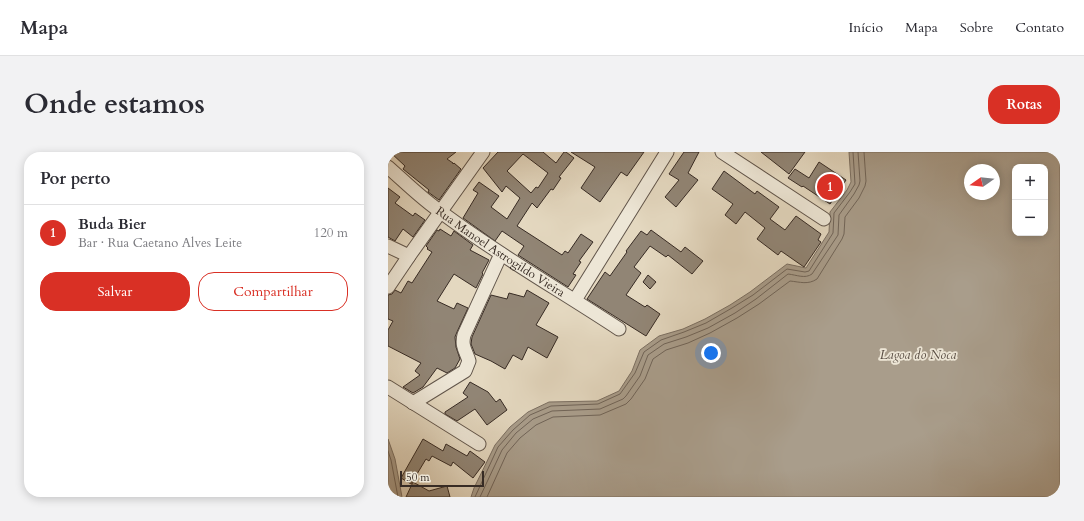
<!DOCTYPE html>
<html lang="pt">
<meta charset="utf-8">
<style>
:root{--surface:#fff;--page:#f2f2f3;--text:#2b2b33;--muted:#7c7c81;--line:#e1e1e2;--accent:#d93025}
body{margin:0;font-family:Cardo,serif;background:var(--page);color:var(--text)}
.controls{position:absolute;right:12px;top:12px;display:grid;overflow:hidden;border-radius:8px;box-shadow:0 2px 10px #0003}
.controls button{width:36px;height:36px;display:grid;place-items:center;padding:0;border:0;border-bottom:1px solid var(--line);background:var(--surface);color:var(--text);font:20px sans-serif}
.compass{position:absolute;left:576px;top:12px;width:36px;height:36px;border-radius:50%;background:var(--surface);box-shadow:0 2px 10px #0003;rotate:256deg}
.scale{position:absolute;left:12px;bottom:10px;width:84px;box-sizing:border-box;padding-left:4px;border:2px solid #372b24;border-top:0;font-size:11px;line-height:14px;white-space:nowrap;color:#372b24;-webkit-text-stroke:3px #ede6d6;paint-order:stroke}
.you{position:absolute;left:323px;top:201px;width:14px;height:14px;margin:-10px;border:3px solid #fff;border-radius:50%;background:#1a73e8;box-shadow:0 0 0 6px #1a73e833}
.badge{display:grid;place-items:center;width:26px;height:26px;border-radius:50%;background:var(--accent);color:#fff;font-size:13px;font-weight:700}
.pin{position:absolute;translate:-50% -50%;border:2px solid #fff;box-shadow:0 1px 4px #0006}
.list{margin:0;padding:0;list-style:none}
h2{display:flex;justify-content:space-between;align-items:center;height:52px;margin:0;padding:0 16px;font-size:17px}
h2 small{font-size:13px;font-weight:400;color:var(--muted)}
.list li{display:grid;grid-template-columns:26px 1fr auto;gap:12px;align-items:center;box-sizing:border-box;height:56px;padding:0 16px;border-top:1px solid var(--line)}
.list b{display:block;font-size:15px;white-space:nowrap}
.list p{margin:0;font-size:13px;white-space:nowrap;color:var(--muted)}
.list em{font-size:13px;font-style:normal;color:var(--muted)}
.actions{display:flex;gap:8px;padding:12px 16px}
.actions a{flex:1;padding:9px 0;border:1px solid var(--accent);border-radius:16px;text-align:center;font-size:14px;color:var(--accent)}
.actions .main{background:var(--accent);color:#fff}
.map{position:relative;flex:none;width:672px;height:345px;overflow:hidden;border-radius:16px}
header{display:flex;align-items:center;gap:24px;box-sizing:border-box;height:56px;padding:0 20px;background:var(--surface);border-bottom:1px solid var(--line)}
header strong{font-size:19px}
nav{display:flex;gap:22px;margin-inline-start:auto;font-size:14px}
.intro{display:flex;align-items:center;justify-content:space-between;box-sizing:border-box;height:96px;padding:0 24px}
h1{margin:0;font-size:28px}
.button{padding:10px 18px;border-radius:16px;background:var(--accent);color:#fff;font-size:14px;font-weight:700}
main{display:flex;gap:24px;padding:0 24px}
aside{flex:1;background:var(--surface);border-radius:16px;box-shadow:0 2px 10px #0003}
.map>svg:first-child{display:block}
.water{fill:#a99d8b;stroke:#7b6f62;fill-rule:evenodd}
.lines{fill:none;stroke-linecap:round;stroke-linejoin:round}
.shore{stroke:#706458;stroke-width:1}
.building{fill:#918575;stroke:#372b24;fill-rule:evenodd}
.minor-casing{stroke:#62564b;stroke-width:15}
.minor{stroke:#ede6d6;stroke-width:13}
.labels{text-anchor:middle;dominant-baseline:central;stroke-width:3.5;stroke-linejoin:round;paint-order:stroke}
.street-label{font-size:12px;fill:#372b24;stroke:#ede6d6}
.water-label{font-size:13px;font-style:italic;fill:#594d43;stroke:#ede6d6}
</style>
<header>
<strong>Mapa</strong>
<nav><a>Início</a><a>Mapa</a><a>Sobre</a><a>Contato</a></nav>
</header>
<div class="intro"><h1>Onde estamos</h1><a class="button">Rotas</a></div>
<main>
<aside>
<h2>Por perto<small></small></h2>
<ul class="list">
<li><span class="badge">1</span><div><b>Buda Bier</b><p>Bar · Rua Caetano Alves Leite</p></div><em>120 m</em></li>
</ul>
<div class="actions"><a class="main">Salvar</a><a>Compartilhar</a></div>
</aside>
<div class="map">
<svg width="672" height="345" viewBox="0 0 672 345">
<rect width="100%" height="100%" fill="#e4d8c0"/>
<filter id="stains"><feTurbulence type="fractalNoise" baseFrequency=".005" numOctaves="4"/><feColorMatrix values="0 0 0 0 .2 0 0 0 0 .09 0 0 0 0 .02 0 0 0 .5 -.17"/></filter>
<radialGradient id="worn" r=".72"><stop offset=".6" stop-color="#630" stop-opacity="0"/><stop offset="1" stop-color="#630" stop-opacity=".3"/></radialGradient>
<g class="water">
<path d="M461,0H672V345H83L86,336L107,293L122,275L140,260L161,250L209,249L231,239L244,219L252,198L271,184L295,177L317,167L342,153L362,140L399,112L418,116L441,80L442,60L459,38L463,30ZM627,15H657V81H627ZM582,18H606V42H582Z"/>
<polygon points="0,287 7,307 14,345 0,345"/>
</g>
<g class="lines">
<g class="shore">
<polyline points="0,299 3,308 10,345"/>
<polyline points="87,345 110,295 125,278 142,263 163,254 210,252 232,242 247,221 256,200 273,188 296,180 318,171 344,156 365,143 399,117 417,120 421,119 445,81 446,61 462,40 467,32 465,0"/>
<path d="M92,345L114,298L128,281L145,267L164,259L212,257L235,247L238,244L252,224L260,203L276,192L298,185L320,176L347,161L368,147L400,122C409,123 417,127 424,122L450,83L451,63L466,42L471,33L472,29L470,0"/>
<path d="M99,345L119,301L132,286L148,273L165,265L212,263L238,252L243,247L257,227L265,207L278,198L300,191L322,181L349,166L371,152L402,129C412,130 420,133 429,127L454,87L456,82L457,65L471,46L477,34L478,29L476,0"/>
</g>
</g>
<g class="building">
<polygon points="2,0 68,0 59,7 65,11 65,12 66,11 73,17 51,48 40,40 41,38 15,17 17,14"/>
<path d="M110,0H155L168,11L176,0H178L186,6L171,25L173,26L165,38L163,37L149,56L144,51L129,74L174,103L177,99L180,101L193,82L205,90L191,109L193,110L185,122L188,123L180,135L130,103L136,94L114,79L107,89L75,66L90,41L85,38L91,30L111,44L103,55L119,67L132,46L118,34L114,40L95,16ZM135,2L160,21L150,36L148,35L143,41L119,19Z"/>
<polygon points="183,0 256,0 239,24 233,20 212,50 193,36 207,15"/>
<polygon points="296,0 311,0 300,21 310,28 288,55 277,45 291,28 281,22"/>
<polygon points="373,0 417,0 401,22"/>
<polygon points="431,10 458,28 442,52 415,34 414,35 400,26 407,17 421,26"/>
<polygon points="336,19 367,42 369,39 391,55 382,67 397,78 408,64 433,82 430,88 433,90 416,115 393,99 390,103 369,87 377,76 357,60 348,72 337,63 345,52 324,37"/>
<polygon points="0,36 12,45 7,51 25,64 27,61 37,68 25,85 15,77 7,89 0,85"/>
<polygon points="52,77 63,84 66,79 85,93 82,98 101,108 94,121 95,122 88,136 66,122 49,149 66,157 69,151 80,156 69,180 67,185 68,195 72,207 67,216 59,221 49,216 35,235 25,241 15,235 32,223 27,219 33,211 0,194 0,178 5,169 0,167 0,143 4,142 7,138 13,141 20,129 24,131 44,100 39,97 40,96 38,94 49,78 51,79"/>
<polygon points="263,78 293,100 297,95 315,109 304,122 280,103 278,105 262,94 246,115 253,121 238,143 257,155 259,153 272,162 258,184 199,147 217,120 222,124 239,100 238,99 253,79 259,83"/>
<polygon points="260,123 268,130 262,137 255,130"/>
<polygon points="139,138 161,151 148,173 170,185 159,206 140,195 134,208 125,203 117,217 103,209 87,202 83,192 84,185 103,143 119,147 121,141 136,145"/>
<polygon points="82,230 100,240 108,250 112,247 119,258 99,273 87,257 69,269 57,262 57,260 80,245 75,241"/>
<polygon points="35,287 55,299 58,292 79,304 82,299 97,310 85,326 65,310 63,314 44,304 41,309 38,307 23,332 13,326"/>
<polygon points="25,330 41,339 59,334 62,345 18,345"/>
</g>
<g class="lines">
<defs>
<g id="minor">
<polyline points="334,0 436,67"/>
<path id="s1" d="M0,15C17,30 34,47 53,60C110,103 172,138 231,177"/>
<polyline points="0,94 21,104"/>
<polyline points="0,135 21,104 95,0"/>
<polyline points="187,148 279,0"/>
<polyline points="0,235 91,292"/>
<path d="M25,251L77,219L81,209C78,199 73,194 76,183L113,102"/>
</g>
</defs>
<use href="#minor" class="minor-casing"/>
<use href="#minor" class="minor"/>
</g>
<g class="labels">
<g class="street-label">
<text stroke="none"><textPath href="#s1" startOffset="141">Rua Manoel Astrogildo Vieira</textPath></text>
</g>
<g class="water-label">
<text x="530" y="203">Lagoa do Noca</text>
</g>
</g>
<rect width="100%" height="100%" filter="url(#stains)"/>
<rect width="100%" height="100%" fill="url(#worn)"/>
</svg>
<div class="controls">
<button>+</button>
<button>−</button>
</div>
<svg class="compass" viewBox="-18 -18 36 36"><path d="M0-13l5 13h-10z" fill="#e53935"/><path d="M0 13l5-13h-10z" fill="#7c7c81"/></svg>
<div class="scale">50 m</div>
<div class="you"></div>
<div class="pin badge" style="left:442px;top:35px">1</div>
</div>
</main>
